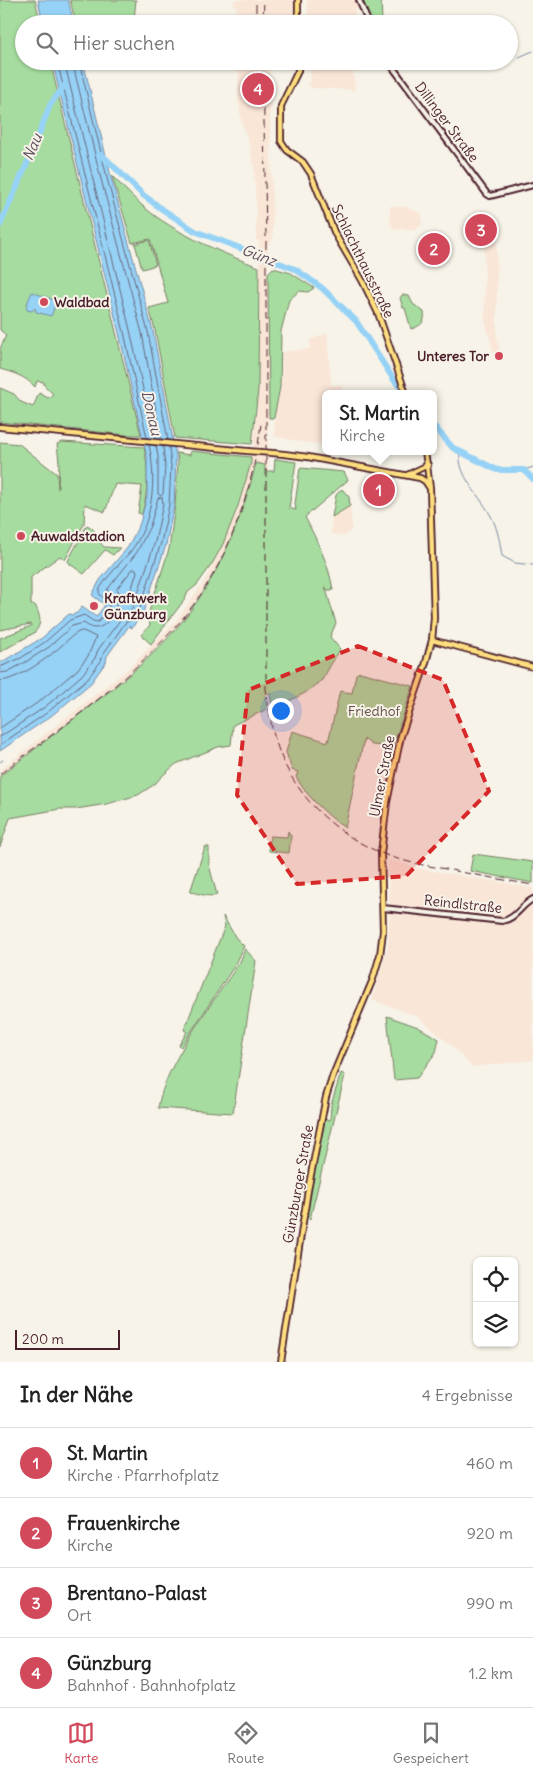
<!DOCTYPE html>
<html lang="de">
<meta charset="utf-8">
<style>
:root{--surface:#fff;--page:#f6f6f6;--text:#222;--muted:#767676;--line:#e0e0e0;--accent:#d1495b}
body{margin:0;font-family:Delius,sans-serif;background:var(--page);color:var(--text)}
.controls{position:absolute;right:15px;bottom:15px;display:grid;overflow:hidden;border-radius:8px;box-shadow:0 1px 4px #0004}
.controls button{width:45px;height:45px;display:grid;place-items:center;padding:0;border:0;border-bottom:1px solid var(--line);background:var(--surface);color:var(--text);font:25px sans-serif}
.scale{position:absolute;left:15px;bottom:12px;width:105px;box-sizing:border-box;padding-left:5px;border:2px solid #4a1f2b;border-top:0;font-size:14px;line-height:18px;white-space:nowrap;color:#4a1f2b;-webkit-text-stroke:4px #f7f3e8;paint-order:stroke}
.you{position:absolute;left:280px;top:710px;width:18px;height:18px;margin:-12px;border:4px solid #fff;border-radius:50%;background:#1a73e8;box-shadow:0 0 0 8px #1a73e833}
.badge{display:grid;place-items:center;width:32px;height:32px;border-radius:50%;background:var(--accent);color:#fff;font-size:16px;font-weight:700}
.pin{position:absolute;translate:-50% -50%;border:2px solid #fff;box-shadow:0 1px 5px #0006}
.popup{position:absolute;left:322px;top:390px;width:115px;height:65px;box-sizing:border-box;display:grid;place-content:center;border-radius:8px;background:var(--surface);filter:drop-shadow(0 1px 4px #0005);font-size:16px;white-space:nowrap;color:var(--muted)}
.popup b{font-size:19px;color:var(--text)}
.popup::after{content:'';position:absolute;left:50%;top:100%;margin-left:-10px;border:10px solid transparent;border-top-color:var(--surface)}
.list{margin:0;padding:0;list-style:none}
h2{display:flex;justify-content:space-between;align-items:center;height:65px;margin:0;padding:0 20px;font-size:21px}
h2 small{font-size:16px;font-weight:400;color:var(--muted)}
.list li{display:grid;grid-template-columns:32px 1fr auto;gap:15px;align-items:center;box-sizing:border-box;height:70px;padding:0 20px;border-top:1px solid var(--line)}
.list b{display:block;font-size:19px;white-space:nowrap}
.list p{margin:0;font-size:16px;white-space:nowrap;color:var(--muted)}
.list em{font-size:16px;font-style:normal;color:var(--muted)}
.icon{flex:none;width:28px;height:28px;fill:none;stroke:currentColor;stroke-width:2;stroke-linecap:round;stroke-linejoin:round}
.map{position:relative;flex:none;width:533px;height:1362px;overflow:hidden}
.search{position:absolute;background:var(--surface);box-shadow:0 1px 4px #0004;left:15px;right:15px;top:15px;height:55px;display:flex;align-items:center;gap:12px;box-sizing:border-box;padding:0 18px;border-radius:28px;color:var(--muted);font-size:19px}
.sheet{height:345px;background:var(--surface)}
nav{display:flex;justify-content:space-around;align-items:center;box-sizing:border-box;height:70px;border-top:1px solid var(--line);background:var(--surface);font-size:14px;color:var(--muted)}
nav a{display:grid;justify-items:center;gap:2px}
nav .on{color:var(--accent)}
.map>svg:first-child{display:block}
.built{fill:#f9e6d7}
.green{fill:#a6dc9f;stroke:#787e65}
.water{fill:#96d2f6;stroke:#788aa5}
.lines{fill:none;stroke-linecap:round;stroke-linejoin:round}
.shore{stroke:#68677c;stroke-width:1}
.stream{stroke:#788aa5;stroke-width:1}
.river{stroke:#96d2f6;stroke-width:6}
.minor-casing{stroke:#4a1f2b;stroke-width:8}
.major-casing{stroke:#4a1f2b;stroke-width:8}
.minor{stroke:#f7f3e8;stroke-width:4}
.major{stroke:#fedf80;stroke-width:4.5}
.rail{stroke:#4a1f2b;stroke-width:1;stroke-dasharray:8 4;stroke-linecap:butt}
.major-bridge-casing{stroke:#4a1f2b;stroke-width:8;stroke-linecap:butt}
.major-bridge{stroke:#fedf80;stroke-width:4.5}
.marked{fill:#d62828;fill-opacity:0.2;stroke:#d62828;stroke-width:4;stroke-dasharray:10 6;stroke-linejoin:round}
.poi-dot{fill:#d1495b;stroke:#f7f3e8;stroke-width:2}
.labels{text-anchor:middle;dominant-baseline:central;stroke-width:4;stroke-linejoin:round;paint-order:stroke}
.street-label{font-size:14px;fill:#4a1f2b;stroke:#f7f3e8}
.poi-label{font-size:14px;font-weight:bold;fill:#4a1f2b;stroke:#f7f3e8;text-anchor:start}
.park-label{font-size:14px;fill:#614e48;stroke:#f7f3e8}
.water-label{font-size:15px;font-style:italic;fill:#5d4c5e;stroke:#f7f3e8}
</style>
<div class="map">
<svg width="533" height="1362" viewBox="0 0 533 1362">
<rect width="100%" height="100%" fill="#f7f3e8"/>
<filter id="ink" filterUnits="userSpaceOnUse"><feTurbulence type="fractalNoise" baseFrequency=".02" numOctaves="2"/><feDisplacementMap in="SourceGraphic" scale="10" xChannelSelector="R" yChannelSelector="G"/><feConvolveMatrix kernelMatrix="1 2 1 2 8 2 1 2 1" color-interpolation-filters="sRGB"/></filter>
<g filter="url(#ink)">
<g class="built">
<polygon points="234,0 295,0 294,24 237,24 236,6 234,6"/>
<polygon points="307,0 359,0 362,8 355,9 355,22 352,24 308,24"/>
<polygon points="239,61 269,61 273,239 268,244 268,652 265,652 265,465 256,463 244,508 228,546 207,586 180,624 133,672 0,776 0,770 129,668 176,621 203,583 214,563 239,506 251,463 254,439 258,390 260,270 259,241 256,240 256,209 254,166 249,144 242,123 238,100"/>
<polygon points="308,61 352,61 355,90 313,88 308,85 311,82 310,68 308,67"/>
<polygon points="390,206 406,207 422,214 422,225 414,231 409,229 393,229 390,221"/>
<polygon points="495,219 497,251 497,337 500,353 494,354 485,320 484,221"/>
<polygon points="327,333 331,385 342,385 342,394 325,394 325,445 301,442 274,436 276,405 281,388 282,352 310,349 310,340"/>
<polygon points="350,506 352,528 349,533 346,533 346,536 331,534 332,517"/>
<polygon points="388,860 422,869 533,888 533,1060 472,1067 454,1048 417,1016 372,1000 388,946 390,909"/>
</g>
<g class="green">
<path d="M0,0H35L41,24H24V61H50L141,435H127L0,422V388L14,394L21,402L33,407L39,393L48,398L53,394L44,385V382L37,381L35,387C25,376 14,373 0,369V349L6,335L0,330Z"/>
<polygon points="70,0 136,0 134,20 135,24 76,24"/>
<polygon points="362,0 381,0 382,21 395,21 396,24 370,24"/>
<path d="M112,176C127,191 141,206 158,218C189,239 224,254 259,267L258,390L252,444L175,438L155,330L149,308L168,303L150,239L132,243Z"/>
<polygon points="149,240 156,265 142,269 135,244"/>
<polygon points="273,268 291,273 314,288 308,292 299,291 289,300 281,331 280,387 274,418 269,418 268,273"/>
<path d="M402,295L409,296L413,304L424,312C426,323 420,326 411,329L405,308H403L400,298Z"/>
<path d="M0,442L19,444L57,474L58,489L59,462L57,444L62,442L144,447C149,469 148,493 142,514L138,513L142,486L115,484L105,512L85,504L84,524L65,560L60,556L31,577V605H35C40,615 43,624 34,633L0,652V638L31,626V624L0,630Z"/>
<polygon points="190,451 251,457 251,463 238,506 223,544 212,564 197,585 188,592 185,599 151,644 141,635 150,625 148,615 169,549 175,506 178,461 177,453 190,455"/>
<path d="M275,459L296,462L289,508L296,510L295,504L300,468L344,472L348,480L305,517C317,541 329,564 333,590H327L325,586L336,623L330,637L340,649L322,680L305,693L289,701L282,711L273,717L270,693L265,694L267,709L233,725L231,745L218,747L176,764L161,777L155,784L138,795L107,804L76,809H60L10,818L0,847V776C28,754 56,733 84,711C118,685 153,657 180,624C219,577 241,522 256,463L265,465V471H274Z"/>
<polygon points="342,489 349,497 350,506 332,517 336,495"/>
<path d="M87,525C98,530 97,540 104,547L120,548L113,555L105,550L84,574L70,564L68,561Z"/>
<path d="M360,672L413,686L393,747L372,745L364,739L345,828C326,814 308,798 296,777L298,772L292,770L286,752L292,731L328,742L340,691L352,693L356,674Z"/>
<polygon points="288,831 291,836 289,853 269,851 270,836 287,837"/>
<path d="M205,847H209V865L217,895C210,898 198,893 190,892Z"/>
<polygon points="473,854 533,862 533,883 470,871"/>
<polygon points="223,916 236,938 244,946 237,962 181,1047 179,1045 187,1032 184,1030 225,926"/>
<path d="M245,949L256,961L233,1113L158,1108C165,1063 214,1001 240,962Z"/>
<polygon points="387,1016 418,1027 439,1039 436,1052 417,1078 394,1080"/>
<polygon points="341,1073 345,1075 310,1219 305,1215 323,1119 330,1120 331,1105"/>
</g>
<g class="water">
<polygon points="38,0 68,0 74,24 43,24"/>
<polygon points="52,61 83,61 112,181 153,331 176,456 174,505 166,545 144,610 132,628 129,626 107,656 106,662 91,683 51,716 0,751 0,663 42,638 69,614 72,615 77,613 82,607 96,617 105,605 92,595 100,580 128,547 140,523 147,496 147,457 119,333"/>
<polygon points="32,292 57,301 51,316 36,312 35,308 32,311 27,310 26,306"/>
</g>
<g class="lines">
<g class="shore">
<polyline points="57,61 124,332 147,438"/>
<polyline points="64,61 130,330 154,439"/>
<polyline points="72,61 102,183 142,333 161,439"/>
<polyline points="79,61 108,182 148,332 168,440"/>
<polyline points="156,446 158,456 158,494 161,496 163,494 165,466 163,446"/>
<polygon points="133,569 136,569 137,572 128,600 125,602 117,589"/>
<path d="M0,667L21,658L45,642L70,620L84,615L93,621L98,622L109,609V603C107,600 99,596 99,592C99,585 124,559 130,552C153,524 157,479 149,445"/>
<path d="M0,673L7,672L24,663L49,647L72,626L84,623C87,625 90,628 94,628C104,629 118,613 116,603C115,597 109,595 107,590L137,552L150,526L158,498L162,497L163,504L155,542L134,605L127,615L121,619L111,632L98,650L95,658L82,675L45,707L0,737"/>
<path d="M0,681C16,680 42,662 54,652C60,648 75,631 82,631C85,631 93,636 96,637L88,656L77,670L40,701L0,728"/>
<polyline points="0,745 48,712 87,679 101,661 103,654 116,636 125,623 131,620 140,608 161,543 169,505 171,466 169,447"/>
</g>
<g class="stream">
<polyline points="519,57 533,51"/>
<path d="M460,451C456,476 482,497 492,518C498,530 500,543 502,556L515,563L533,565"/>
<polyline points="524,470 533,467"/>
<polyline points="0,762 3,760"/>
</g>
<g class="river">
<polyline points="102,155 143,195 162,209 195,231 295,269 322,288 356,321 394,380 406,394"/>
<polyline points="0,225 33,150 50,105 64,86"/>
<polyline points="433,425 453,448 497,470 524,470 533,479"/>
</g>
<defs>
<g id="minor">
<polyline points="359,0 369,24"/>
<polyline points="388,61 487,194 490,196 533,185"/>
<path d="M383,908L502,921C516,919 521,905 533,899"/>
</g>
<g id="major">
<polyline points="298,24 298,0"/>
<polyline points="298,61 298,71 281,106 281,141 287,150 303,162 311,174 335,234 362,280 378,313 406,394"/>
<polyline points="0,427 247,451"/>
<polyline points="284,454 308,457 420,478 425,481 429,487"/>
<polyline points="407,475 428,465"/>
<polyline points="432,640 533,667"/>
<polyline points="281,1362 308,1190 326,1097 333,1075 373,979 380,955 383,931 381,853 387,802 401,736 425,666 432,640 434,618 430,488 425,451"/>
</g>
</defs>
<use href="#minor" class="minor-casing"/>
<use href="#major" class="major-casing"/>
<use href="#minor" class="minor"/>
<use href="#major" class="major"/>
<g class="rail">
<polyline points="256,24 256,0"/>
<polyline points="263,24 264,0"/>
<path d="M263,61L266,239V689C269,707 270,725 276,742C293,798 342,842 398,859C414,864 430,866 446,869C475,875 504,880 533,885"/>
<path d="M0,774C61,727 127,683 177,625C226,570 252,495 261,424"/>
</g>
<defs>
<polyline id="major-bridge" points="247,451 284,454"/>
</defs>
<use href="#major-bridge" class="major-bridge-casing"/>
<use href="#major-bridge" class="major-bridge"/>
</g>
</g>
<path class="marked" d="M358,646L443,680L489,791L406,876L297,884L237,795L248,690Z"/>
<g class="poi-dot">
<circle cx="44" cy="302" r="5"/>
<circle cx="499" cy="356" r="5"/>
<circle cx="21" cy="536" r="5"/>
<circle cx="94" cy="606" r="5"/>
</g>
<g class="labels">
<g class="street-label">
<text transform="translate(447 122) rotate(53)">Dillinger Straße</text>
<text transform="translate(363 261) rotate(64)">Schlachthausstraße</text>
<text transform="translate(382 776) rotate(-79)">Ulmer Straße</text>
<text transform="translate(463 904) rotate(6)">Reindlstraße</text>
<text transform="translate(298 1184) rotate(-80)">Günzburger Straße</text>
</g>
<g class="poi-label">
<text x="54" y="302">Waldbad</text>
<text x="489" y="356" text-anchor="end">Unteres Tor</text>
<text x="31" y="536">Auwaldstadion</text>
<text x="104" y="598">Kraftwerk<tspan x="104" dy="16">Günzburg</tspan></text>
</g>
<g class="park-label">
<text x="374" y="711">Friedhof</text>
</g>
<g class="water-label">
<text transform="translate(32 147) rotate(-67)">Nau</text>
<text transform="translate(259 255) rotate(21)">Günz</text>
<text transform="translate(152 413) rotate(77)">Donau</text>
</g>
</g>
</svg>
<div class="controls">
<button><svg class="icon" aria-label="locate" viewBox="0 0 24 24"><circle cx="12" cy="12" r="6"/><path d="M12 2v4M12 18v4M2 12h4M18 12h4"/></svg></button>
<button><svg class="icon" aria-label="layers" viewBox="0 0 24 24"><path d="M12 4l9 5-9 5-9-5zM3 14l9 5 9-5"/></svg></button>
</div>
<div class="scale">200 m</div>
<div class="you"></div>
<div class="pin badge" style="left:379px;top:490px">1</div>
<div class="popup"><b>St. Martin</b>Kirche</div>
<div class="pin badge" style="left:434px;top:249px">2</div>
<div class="pin badge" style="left:481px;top:230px">3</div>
<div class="pin badge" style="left:258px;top:89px">4</div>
<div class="search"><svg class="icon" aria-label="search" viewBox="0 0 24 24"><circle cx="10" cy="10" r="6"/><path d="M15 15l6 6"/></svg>Hier suchen</div>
</div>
<section class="sheet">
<h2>In der Nähe<small>4 Ergebnisse</small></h2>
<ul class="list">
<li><span class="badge">1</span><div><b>St. Martin</b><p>Kirche · Pfarrhofplatz</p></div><em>460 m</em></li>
<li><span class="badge">2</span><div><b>Frauenkirche</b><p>Kirche</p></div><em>920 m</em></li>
<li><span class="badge">3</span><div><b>Brentano-Palast</b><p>Ort</p></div><em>990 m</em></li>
<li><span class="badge">4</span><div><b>Günzburg</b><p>Bahnhof · Bahnhofplatz</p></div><em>1.2 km</em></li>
</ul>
</section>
<nav>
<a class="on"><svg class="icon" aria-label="map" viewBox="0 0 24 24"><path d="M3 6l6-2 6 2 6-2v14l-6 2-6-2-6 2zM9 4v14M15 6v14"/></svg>Karte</a>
<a><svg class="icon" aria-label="directions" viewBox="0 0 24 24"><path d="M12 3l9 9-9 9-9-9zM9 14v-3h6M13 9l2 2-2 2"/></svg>Route</a>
<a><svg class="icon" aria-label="saved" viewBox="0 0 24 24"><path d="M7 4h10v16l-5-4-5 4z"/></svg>Gespeichert</a>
</nav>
